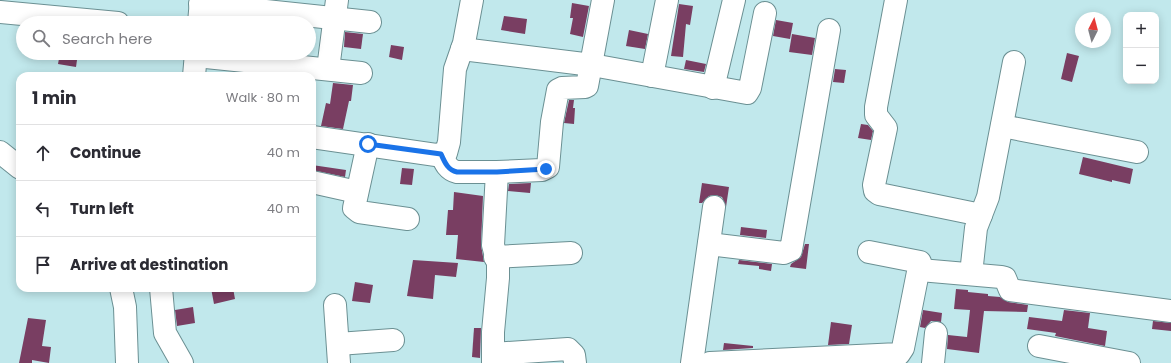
<!DOCTYPE html>
<meta charset="utf-8">
<style>
:root{--surface:#fff;--page:#f2f2f3;--text:#2b2b33;--muted:#7c7c81;--line:#e1e1e2}
body{margin:0;font-family:Poppins,sans-serif;background:var(--page);color:var(--text)}
.controls{position:absolute;right:12px;top:12px;display:grid;overflow:hidden;border-radius:8px;box-shadow:0 2px 10px #0003}
.controls button{width:36px;height:36px;display:grid;place-items:center;padding:0;border:0;border-bottom:1px solid var(--line);background:var(--surface);color:var(--text);font:20px sans-serif}
.compass{position:absolute;left:1075px;top:12px;width:36px;height:36px;border-radius:50%;background:var(--surface);box-shadow:0 2px 10px #0003;rotate:6deg}
.stop{position:absolute;width:12px;height:12px;margin:-9px;border:3px solid #1a73e8;border-radius:50%;background:#fff}
.stop.end{background:#1a73e8;border-color:#fff;box-shadow:0 1px 4px #0008}
.list{margin:0;padding:0;list-style:none}
h2{display:flex;justify-content:space-between;align-items:center;height:52px;margin:0;padding:0 16px;font-size:17px}
h2 small{font-size:13px;font-weight:400;color:var(--muted)}
.list li{display:grid;grid-template-columns:26px 1fr auto;gap:12px;align-items:center;box-sizing:border-box;height:56px;padding:0 16px;border-top:1px solid var(--line)}
.list b{display:block;font-size:15px;white-space:nowrap}
.list em{font-size:13px;font-style:normal;color:var(--muted)}
.icon{flex:none;width:22px;height:22px;fill:none;stroke:currentColor;stroke-width:2;stroke-linecap:round;stroke-linejoin:round}
.map{position:relative;flex:none;width:1171px;height:363px;overflow:hidden}
.search{position:absolute;background:var(--surface);box-shadow:0 2px 10px #0003;left:16px;top:16px;width:300px;height:44px;display:flex;align-items:center;gap:10px;box-sizing:border-box;padding:0 14px;border-radius:22px;color:var(--muted);font-size:15px}
.panel{position:absolute;background:var(--surface);box-shadow:0 2px 10px #0003;left:16px;top:72px;width:300px;height:220px;border-radius:12px}
.map>svg:first-child{display:block}
.building{fill:#793e62}
.lines{fill:none;stroke-linecap:round;stroke-linejoin:round}
.minor-casing{stroke:#6b9093;stroke-width:24}
.minor{stroke:#fff;stroke-width:22}
.route{stroke:#1a73e8;stroke-width:5}
</style>
<div class="map">
<svg width="1171" height="363" viewBox="0 0 1171 363">
<rect width="100%" height="100%" fill="#c1e8ec"/>
<g class="building">
<polygon points="572,3 589,6 583,37 570,34 573,18 570,18"/>
<polygon points="679,4 693,6 690,25 686,24 683,57 671,56"/>
<polygon points="504,16 527,19 525,34 501,30"/>
<polygon points="776,20 793,23 790,39 773,36"/>
<polygon points="629,30 648,34 645,49 626,46"/>
<polygon points="345,32 363,34 361,49 344,47"/>
<polygon points="792,34 815,38 812,55 789,52"/>
<polygon points="391,45 404,47 402,60 389,57"/>
<polygon points="60,53 78,53 76,67 58,64"/>
<polygon points="1067,53 1079,56 1072,82 1061,79"/>
<polygon points="686,60 706,64 704,72 684,69"/>
<polygon points="835,69 846,70 844,83 833,82"/>
<polygon points="333,83 353,85 351,101 349,101 343,129 321,126 326,103 330,104"/>
<polygon points="569,100 574,100 573,108 575,108 574,124 564,123"/>
<polygon points="861,124 868,125 873,131 871,140 858,138"/>
<polygon points="1083,157 1133,169 1130,184 1112,180 1112,182 1079,174"/>
<polygon points="312,165 346,170 345,177 312,170"/>
<polygon points="402,168 414,169 412,185 400,184"/>
<polygon points="531,183 530,193 508,191 509,184"/>
<polygon points="702,183 729,187 726,207 722,197 715,195 709,196 702,203 699,203"/>
<polygon points="454,192 483,196 481,245 484,262 456,259 458,235 446,235 448,210 453,210"/>
<polygon points="741,227 767,230 766,238 740,235"/>
<polygon points="805,244 809,244 806,269 790,267 791,264 801,257"/>
<polygon points="413,260 458,263 456,277 435,275 433,299 407,296"/>
<polygon points="739,260 772,264 771,271 759,269 759,266 738,264"/>
<polygon points="355,282 373,285 370,303 352,301"/>
<polygon points="211,288 233,288 235,299 214,304"/>
<polygon points="956,289 968,290 968,292 988,294 988,296 1000,297 1008,302 1028,305 1027,312 984,311 979,353 947,349 948,335 967,337 970,310 954,309"/>
<polygon points="193,307 195,323 177,326 175,310"/>
<polygon points="923,310 942,313 941,322 931,321 925,328 920,327"/>
<polygon points="1064,310 1090,313 1088,328 1107,331 1105,346 1055,336 1056,333 1027,329 1029,317 1062,321"/>
<polygon points="28,318 46,320 42,346 51,347 49,363 32,360 32,363 19,363"/>
<polygon points="1153,321 1171,323 1171,331 1152,329"/>
<polygon points="831,322 852,325 849,344 828,345"/>
<polygon points="474,328 481,328 480,358 472,357"/>
<polygon points="724,343 753,346 753,348 723,350"/>
</g>
<g class="lines">
<defs>
<g id="minor">
<polyline points="896,0 876,107 876,115 886,128 874,185 875,191 879,194 981,215"/>
<polyline points="200,4 370,22"/>
<polyline points="0,12 118,23"/>
<polyline points="199,23 201,0"/>
<polyline points="462,49 592,65 747,93 750,88 765,13"/>
<polyline points="196,56 361,73"/>
<polyline points="328,69 337,0"/>
<polyline points="194,76 196,53"/>
<polyline points="652,76 667,0"/>
<polyline points="713,88 734,0"/>
<polyline points="1002,126 1137,152"/>
<polyline points="312,137 436,155 446,153 449,142 455,69 464,43 472,0"/>
<polyline points="368,144 354,208 359,212 408,219"/>
<polyline points="0,152 20,168"/>
<path d="M441,154C445,163 448,170 457,172H497L542,170L548,167L552,122L558,90L562,88L585,87L587,86L603,0"/>
<polyline points="312,182 357,192"/>
<polyline points="709,244 784,253 791,250 829,30"/>
<polyline points="495,257 571,253"/>
<polyline points="920,270 1001,277 1005,278 1010,290 1171,311"/>
<polyline points="971,274 976,228 988,197 1014,62"/>
<polyline points="121,288 125,307 127,363"/>
<polyline points="161,288 165,333 182,363"/>
<polyline points="335,305 339,363"/>
<polyline points="338,344 393,340"/>
<polyline points="1039,346 1129,363"/>
<polyline points="493,354 568,349 574,355 575,363"/>
<polyline points="493,363 493,332 498,278 498,264 493,245 497,172"/>
<polyline points="692,363 714,207"/>
<polyline points="710,363 899,354 903,348 920,262 869,252"/>
<polyline points="933,363 936,333"/>
</g>
</defs>
<use href="#minor" class="minor-casing"/>
<use href="#minor" class="minor"/>
</g>
<g class="lines">
<path class="route" d="M368,144L441,154C445,163 448,170 457,172H497L546,169"/>
</g>
</svg>
<div class="controls">
<button>+</button>
<button>−</button>
</div>
<svg class="compass" viewBox="-18 -18 36 36"><path d="M0-13l5 13h-10z" fill="#e53935"/><path d="M0 13l5-13h-10z" fill="#7c7c81"/></svg>
<div class="stop" style="left:368px;top:144px"></div>
<div class="stop end" style="left:546px;top:169px"></div>
<div class="search"><svg class="icon" aria-label="search" viewBox="0 0 24 24"><circle cx="10" cy="10" r="6"/><path d="M15 15l6 6"/></svg>Search here</div>
<section class="panel">
<h2>1 min<small>Walk · 80 m</small></h2>
<ul class="list">
<li><svg class="icon" aria-label="ahead" viewBox="0 0 24 24"><path d="M12 20V5M6 11l6-6 6 6"/></svg><div><b>Continue</b></div><em>40 m</em></li>
<li><svg class="icon" aria-label="left" viewBox="0 0 24 24"><path d="M17 20v-9H6M10 6l-5 5 5 5"/></svg><div><b>Turn left</b></div><em>40 m</em></li>
<li><svg class="icon" aria-label="arrive" viewBox="0 0 24 24"><path d="M6 21V4h12l-3 4 3 4H6"/></svg><div><b>Arrive at destination</b></div></li>
</ul>
</section>
</div>
